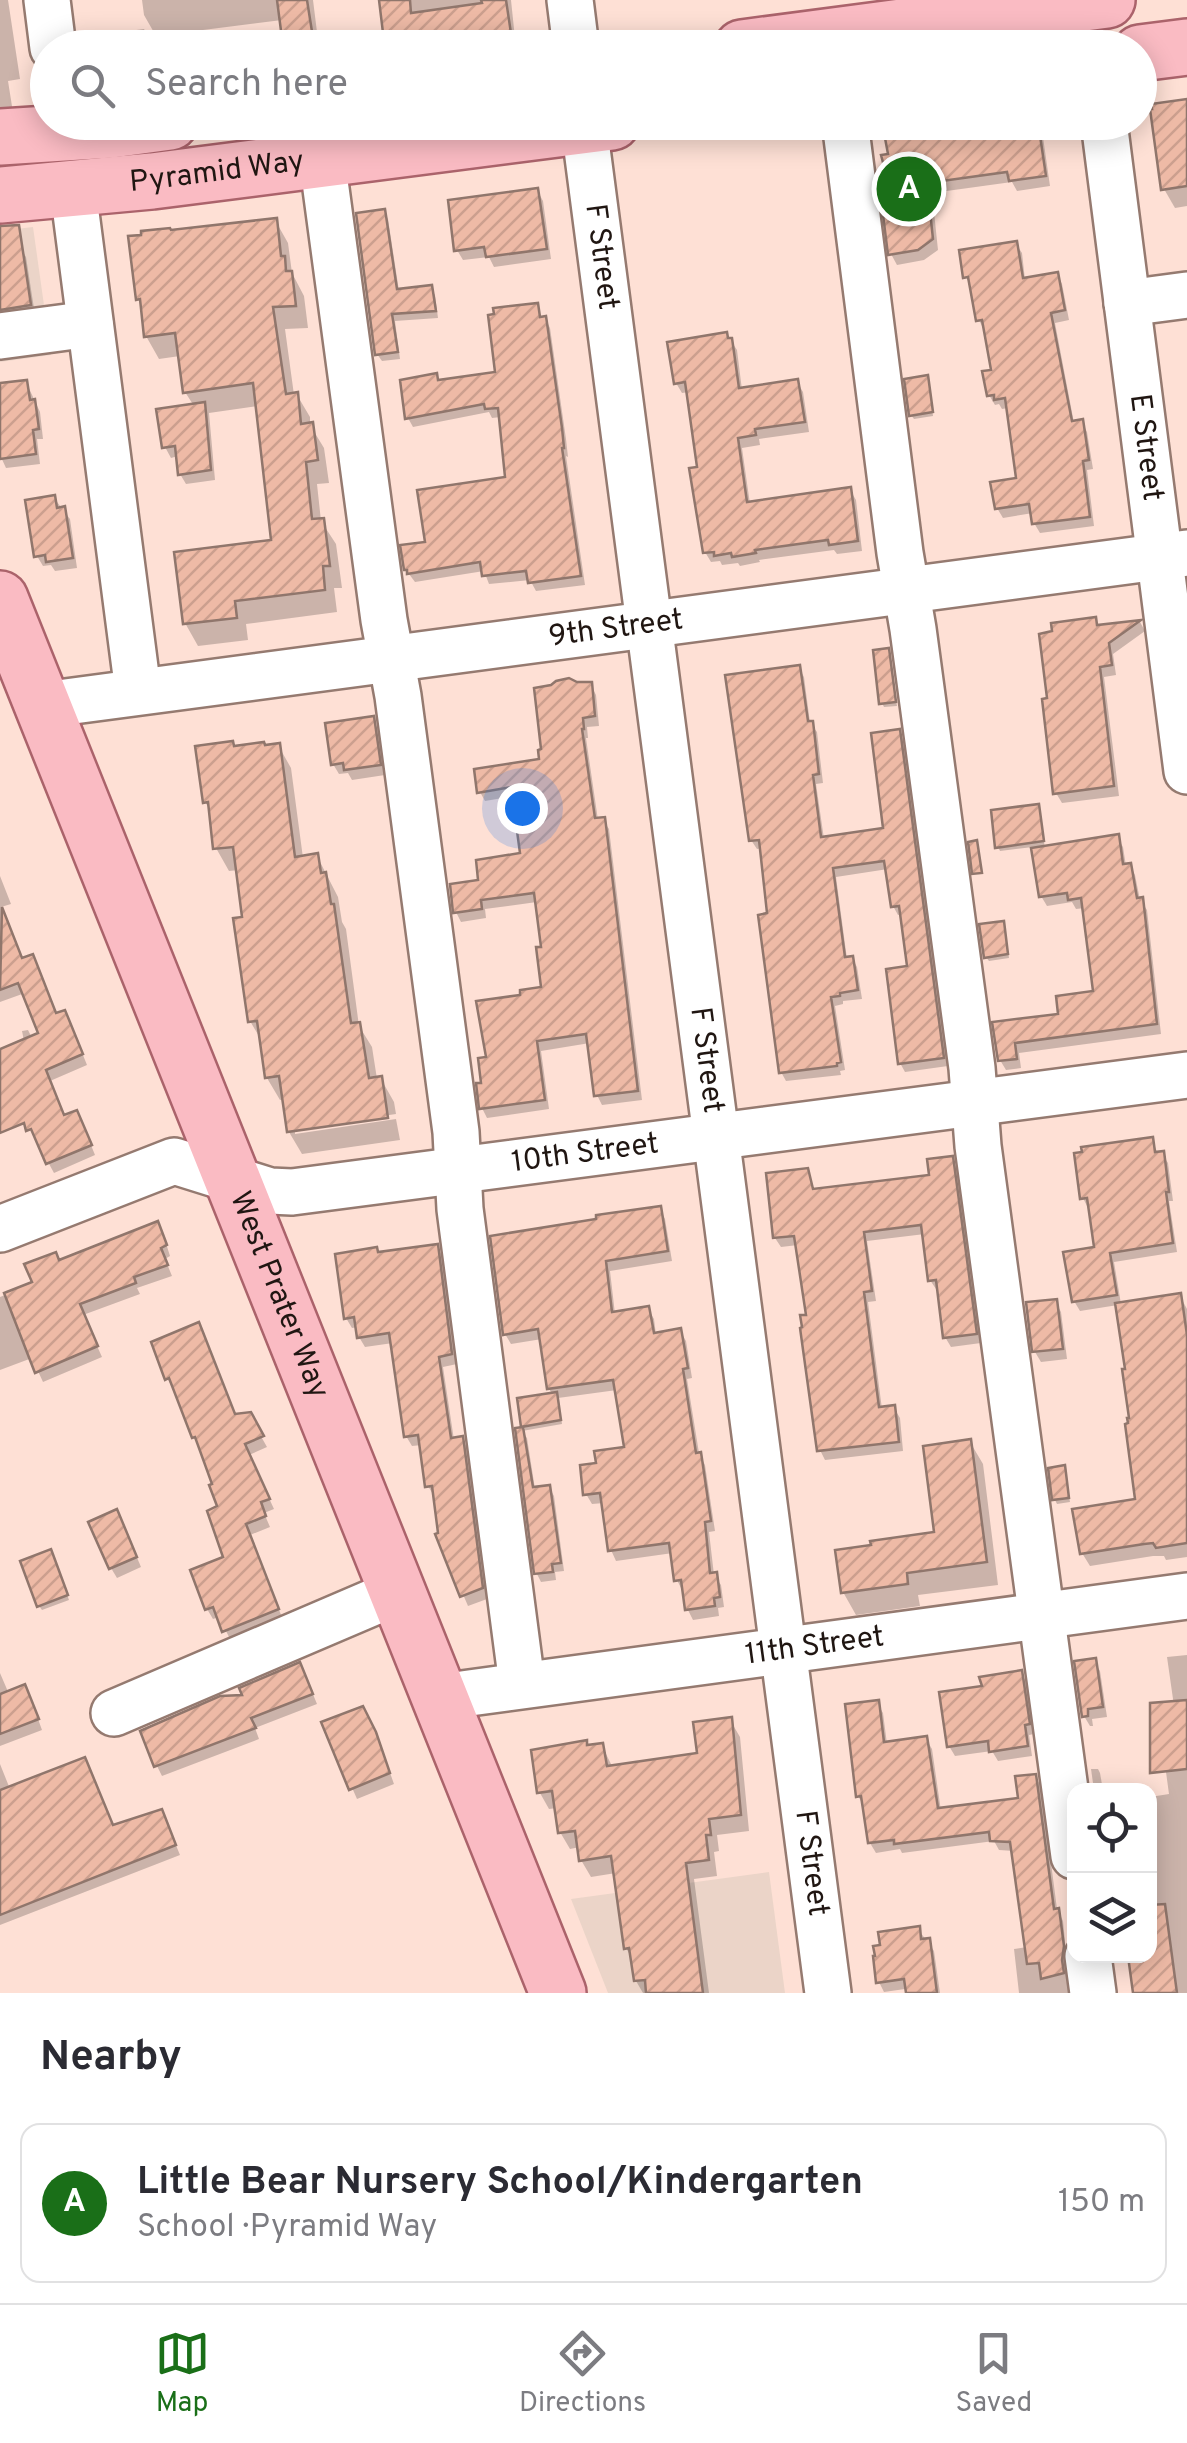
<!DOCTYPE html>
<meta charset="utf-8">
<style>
:root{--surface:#fff;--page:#f2f2f3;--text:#2b2b33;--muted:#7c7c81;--line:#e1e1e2;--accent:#1a6f18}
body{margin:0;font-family:Overpass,sans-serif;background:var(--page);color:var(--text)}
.controls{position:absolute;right:30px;bottom:30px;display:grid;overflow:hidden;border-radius:20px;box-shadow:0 5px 25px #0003}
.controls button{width:90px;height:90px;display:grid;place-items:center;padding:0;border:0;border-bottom:2px solid var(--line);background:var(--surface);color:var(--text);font:50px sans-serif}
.you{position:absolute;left:522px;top:808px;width:35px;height:35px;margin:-25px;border:8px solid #fff;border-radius:50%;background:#1a73e8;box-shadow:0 0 0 15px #1a73e833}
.badge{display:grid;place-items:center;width:65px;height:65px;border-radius:50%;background:var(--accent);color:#fff;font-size:32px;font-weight:700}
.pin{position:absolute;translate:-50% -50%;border:5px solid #fff;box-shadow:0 2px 10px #0006}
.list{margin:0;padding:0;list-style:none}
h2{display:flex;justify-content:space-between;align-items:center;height:130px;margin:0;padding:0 40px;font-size:42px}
h2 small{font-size:32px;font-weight:400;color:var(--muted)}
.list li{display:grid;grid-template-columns:65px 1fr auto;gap:30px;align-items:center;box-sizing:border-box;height:160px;margin:0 20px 20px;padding:0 20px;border:2px solid var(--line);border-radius:20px}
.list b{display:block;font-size:38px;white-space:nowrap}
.list p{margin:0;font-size:32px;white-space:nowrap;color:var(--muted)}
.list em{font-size:32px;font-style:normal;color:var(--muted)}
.icon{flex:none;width:55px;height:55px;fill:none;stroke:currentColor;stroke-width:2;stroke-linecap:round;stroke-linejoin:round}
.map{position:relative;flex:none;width:1187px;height:1993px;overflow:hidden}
.search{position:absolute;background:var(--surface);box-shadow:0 5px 25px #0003;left:30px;right:30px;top:30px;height:110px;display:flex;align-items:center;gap:25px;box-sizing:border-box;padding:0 35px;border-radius:55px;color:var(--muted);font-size:38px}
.sheet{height:310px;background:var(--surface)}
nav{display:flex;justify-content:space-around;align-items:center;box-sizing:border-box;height:140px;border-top:2px solid var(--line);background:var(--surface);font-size:28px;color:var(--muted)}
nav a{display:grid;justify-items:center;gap:5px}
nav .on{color:var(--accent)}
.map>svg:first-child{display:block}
.commercial{fill:#ebd4c8}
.shadow{fill:#0003}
.building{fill:url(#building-hatch);stroke:#90766c;stroke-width:2.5}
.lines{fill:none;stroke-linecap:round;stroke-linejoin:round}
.minor-casing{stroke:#957a70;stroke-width:50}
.major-casing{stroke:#ab636b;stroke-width:60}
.minor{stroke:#fff;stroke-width:45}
.major{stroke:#fabbc3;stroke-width:55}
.labels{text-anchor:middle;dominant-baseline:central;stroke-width:8;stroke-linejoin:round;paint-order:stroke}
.street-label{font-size:30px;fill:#201612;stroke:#fff}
</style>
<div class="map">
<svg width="1187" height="1993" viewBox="0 0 1187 1993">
<defs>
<pattern id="building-hatch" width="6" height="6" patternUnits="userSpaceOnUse" patternTransform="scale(2.5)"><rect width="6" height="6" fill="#eebaa6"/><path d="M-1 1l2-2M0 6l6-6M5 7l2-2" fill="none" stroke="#cc9f8e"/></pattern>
</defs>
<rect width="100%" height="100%" fill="#fee0d5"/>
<g class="commercial">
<polygon points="33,227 51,355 0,362 0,231"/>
<polygon points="769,1872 785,1993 608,1993 571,1899"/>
</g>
<g class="shadow">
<polygon points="0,0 8,0 20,79 8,81 15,125 0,127"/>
<polygon points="142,0 313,0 319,48 286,48 282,20 156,36 144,15"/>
<polygon points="406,0 511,0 516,48 439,48 439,44 390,48 386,40"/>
<polygon points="144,29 155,48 107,48 106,34"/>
<polygon points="1187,100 1187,206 1175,208 1164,189"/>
<polygon points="977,122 981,129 1038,122 1042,130 1050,186 1017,191 1012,182 932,193 938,250 924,260 897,265 891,254 885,209"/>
<polygon points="537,190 543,201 551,259 494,267 489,257 463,260 457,250"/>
<polygon points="384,212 388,219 399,291 430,288 435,295 438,318 395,321 400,359 382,361 377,354"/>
<polygon points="275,220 288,243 292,273 304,296 308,328 285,329 294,395 297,395 310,417 310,425 324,448 329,483 317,484 321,521 336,544 342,588 334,588 337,612 246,624 248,640 198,646 185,623 275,542 258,406 209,413 215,480 186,484 180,474 178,456 171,458 165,447 194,406 185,392 180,356 159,359 146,336 143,307 139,299"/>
<polygon points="1016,244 1022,253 1025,280 1057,274 1062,284 1069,320 1055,323 1074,423 1082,422 1087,432 1093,469 1087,470 1094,526 1040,533 1034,523 1033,513 1003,518 997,508 1019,480 1008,408 1002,409 999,404 995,405 989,395 994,372 984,330 979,320 971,286 966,277"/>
<polygon points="0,247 20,247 26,257 35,315 0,321"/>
<polygon points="536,305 542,319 545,318 550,328 566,439 568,457 566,456 585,585 536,591 530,580 489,584 484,571 415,582 406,570 427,544 508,479 501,417 492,418 489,412 413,427 408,418 436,376 439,382 497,374"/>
<polygon points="729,341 731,341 737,350 742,390 797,382 803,392 809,432 759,439 760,445 742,448 750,504 850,490 856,500 862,551 837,554 834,550 759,560 760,562 740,566 738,563 722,565 720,561 711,562 705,552 700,469 689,392 682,393 676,383"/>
<polygon points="26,382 40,412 43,439 37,439 40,464 6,468 0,455 0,386"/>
<polygon points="929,382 933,416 914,419 911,415"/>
<polygon points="54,498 70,519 77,568 55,571 51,565 43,566 37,556"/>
<polygon points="1094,620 1099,628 1140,622 1145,631 1113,654 1116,675 1104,677 1119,796 1062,803 1056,793 1050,700"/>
<polygon points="888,651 897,706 884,707 882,703"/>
<polygon points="799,668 804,677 810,723 817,732 823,783 816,784 824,839 886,830 899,732 904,741 948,1066 905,1072 900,1063 910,969 902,914 898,915 893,906 888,869 836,877 847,959 852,958 857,967 862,999 843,1001 843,1004 835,1006 845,1070 840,1071 841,1075 786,1081 781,1072 763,848 757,849 751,840"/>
<polygon points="591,685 596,695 599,726 587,727 588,738 586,738 598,820 603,820 609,829 642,1100 602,1105 597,1095 590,1043 541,1051 549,1109 487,1118 482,1108 489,1059 523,997 544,989 544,949 537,902 485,909 486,918 461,922 456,912 481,882 522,856 515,796 485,801 480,792 542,761"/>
<polygon points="372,719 378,729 385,775 352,780 348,773 339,774 333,764"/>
<polygon points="278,745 291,768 303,858 317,856 338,897 342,922 346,929 359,1026 372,1047 377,1079 381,1079 394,1102 396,1114 295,1129 295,1134 396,1119 400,1140 302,1154 289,1132 285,1099 280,1100 267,1078 263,1043 250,1021 245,919 239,870 229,871 216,848 212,813 205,802 235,749"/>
<polygon points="1038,807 1045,848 1117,837 1123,847 1126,866 1130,865 1135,875 1140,900 1147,910 1161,1034 1019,1053 1021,1068 1006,1070 1000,1060 995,1024 1061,1016 1096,993 1085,908 1076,909 1072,902 1047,906 1041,896 1033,847 1000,851 998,847"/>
<polygon points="0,876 11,904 1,907 22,961 57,1016 70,1023 87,1065 50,1081 64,1117 82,1123 95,1155 54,1173 48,1162 22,1031 28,1030 32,1038 41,1034 25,993 0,1002"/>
<polygon points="1005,928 1009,958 989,961 986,957"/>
<polygon points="1152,1140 1158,1154 1162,1154 1168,1163 1173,1201 1169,1201 1177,1252 1114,1262 1121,1304 1180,1296 1187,1309 1187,1557 1166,1560 1164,1556 1153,1556 1090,1566 1082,1553 1138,1501 1128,1371 1118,1305 1080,1311 1074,1301 1097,1249 1091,1207 1088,1208 1083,1198"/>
<polygon points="952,1159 957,1169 981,1343 951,1347 945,1337 940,1289 936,1289 930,1280 925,1234 867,1241 876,1301 868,1302 882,1409 894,1408 900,1418 903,1451 825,1460 820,1450 808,1317 798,1245 781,1247 775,1238 806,1171 815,1192 932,1178"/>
<polygon points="660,1209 665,1219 672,1261 610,1271 615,1314 648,1309 654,1319 656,1335 680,1331 686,1341 692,1378 687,1379 699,1453 705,1465 715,1531 709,1532 714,1575 721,1585 724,1607 718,1608 719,1616 693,1620 688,1610 685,1590 682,1590 677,1580 673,1553 616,1561 611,1550 604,1503 592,1504 586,1494 599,1465 627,1449 617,1390 558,1398 562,1424 522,1431 527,1438 535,1489 549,1487 554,1496 564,1571 555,1572 556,1580 541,1582 537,1574 518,1430 525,1429 523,1426 553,1395 549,1389 542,1339 511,1344 505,1334"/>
<polygon points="163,1234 170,1256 165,1259 172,1276 137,1288 140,1294 83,1315 102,1357 43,1382 32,1358 0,1370 0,1297"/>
<polygon points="437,1247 443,1257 457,1364 443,1367 454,1440 462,1439 468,1449 487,1599 468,1606 438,1536 441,1535 434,1496 428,1486 422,1445 412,1446 406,1436 393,1343 365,1347 359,1337 358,1327 352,1328 346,1318 379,1254"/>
<polygon points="1055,1301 1061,1312 1067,1359 1041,1362 1035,1352"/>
<polygon points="198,1325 236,1417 249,1415 267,1447 249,1455 274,1509 264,1513 270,1527 250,1535 283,1620 231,1641 219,1617 213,1619 207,1609 226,1558 216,1485 200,1447 168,1379"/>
<polygon points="970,1442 983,1464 998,1585 918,1595 920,1606 856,1615 843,1592 937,1534"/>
<polygon points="1064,1468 1070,1502 1057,1504 1055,1500"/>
<polygon points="122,1522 141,1567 117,1578 111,1568"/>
<polygon points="53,1556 69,1600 42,1610 39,1606"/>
<polygon points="1187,1655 1187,1993 1136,1993 1130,1956 1150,1956 1150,1797 1169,1794 1162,1743 1176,1720 1167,1657"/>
<polygon points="1094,1661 1100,1671 1107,1717 1092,1719 1093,1726 1090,1726 1084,1716"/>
<polygon points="0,1673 9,1694 30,1697 42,1730 0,1746"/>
<polygon points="1021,1673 1027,1683 1034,1734 1029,1735 1032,1756 998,1761 992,1751 955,1756 949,1746 985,1688"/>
<polygon points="305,1675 317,1704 255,1728 259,1739 162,1776 157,1766 246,1697"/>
<polygon points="877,1703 883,1713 887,1744 926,1739 932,1749 941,1811 1020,1800 1035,1776 1041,1786 1057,1909 1063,1921 1070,1993 1019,1993 1014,1949 1027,1947 1014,1851 999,1850 994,1841 902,1853 900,1849 876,1853 870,1843 864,1806 858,1796"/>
<polygon points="368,1720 380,1745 394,1784 357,1799 324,1723"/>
<polygon points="730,1720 740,1737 749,1831 717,1835 719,1851 714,1852 717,1876 694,1879 709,1993 643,1993 636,1981 633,1960 626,1948 616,1873 591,1877 581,1860 580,1847 570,1849 560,1832 557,1808 549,1809 540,1793 588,1747 602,1746 613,1768 699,1755"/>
<polygon points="0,1764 10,1789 113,1828 166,1821 180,1855 0,1925"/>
<polygon points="1091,1769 1098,1769 1100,1773 1103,1790 1094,1790"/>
<polygon points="918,1929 934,1951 940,1993 905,1993 905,1989 884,1992 879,1982"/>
</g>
<g class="building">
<polygon points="277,0 307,0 313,38 310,39 310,43 283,46"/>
<polygon points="379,0 410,0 411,13 482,3 481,0 506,0 512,40 452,48 437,48 435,34 384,41"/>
<polygon points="1187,99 1187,186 1161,190 1150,109 1152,109 1151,104"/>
<polygon points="957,122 979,122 980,127 1006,122 1038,122 1046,176 1009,181 1007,172 927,183 933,239 918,250 888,255 882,207 886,206 880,171 885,170 881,155 888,154 885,138 905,135 904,130"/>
<polygon points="538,188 547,249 486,257 484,247 454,251 448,200"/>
<polygon points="385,209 397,289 432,285 436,311 392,314 398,352 375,355 356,213"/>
<polygon points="277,218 281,256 285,256 286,271 292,271 296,306 273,307 286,394 298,392 301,424 313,422 318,460 306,462 312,519 324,518 330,566 323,566 325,590 235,601 237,618 183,624 174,552 271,540 253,383 183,393 175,333 144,337 140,299 136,300 128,236 141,235 141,231 170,228 171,230"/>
<polygon points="19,225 31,305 0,310 0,226"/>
<polygon points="1017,241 1023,278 1058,272 1065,310 1051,313 1072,421 1083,419 1089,460 1083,461 1090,517 1032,524 1029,504 995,509 990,482 1016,478 1005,398 994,400 994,395 987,396 982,371 991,370 982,320 976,321 968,277 963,278 959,250"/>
<polygon points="538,303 540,317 546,316 562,428 564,448 562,448 581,576 528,583 526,571 482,576 480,562 407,574 407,570 404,570 400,545 425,542 417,490 505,477 498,408 485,409 484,404 405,419 400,380 437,373 438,380 495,372 488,315 494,314 493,308"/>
<polygon points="727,332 728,338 732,338 739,388 798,379 805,422 755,429 756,435 738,438 747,502 851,487 858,541 829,545 828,540 755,550 756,553 732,557 731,553 714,556 714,552 703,553 689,468 697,467 685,382 674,384 667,342"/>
<polygon points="928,375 933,412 909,416 904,379"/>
<polygon points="27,380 30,400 35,399 39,429 33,430 36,454 0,459 0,383"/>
<polygon points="205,402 211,470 178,475 175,446 162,448 156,409"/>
<polygon points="55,495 57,508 65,506 73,558 46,562 45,555 34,557 25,500"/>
<polygon points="1096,617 1097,625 1141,620 1109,643 1112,665 1100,667 1114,786 1053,794 1042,699 1047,698 1039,634 1052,631 1051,623"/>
<polygon points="889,648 896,702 879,704 873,650"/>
<polygon points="800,665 808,721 813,721 819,774 813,775 821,837 883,828 871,733 900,729 944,1058 898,1064 886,969 907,966 899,906 891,907 884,861 833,868 845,957 853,956 858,990 840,993 840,996 831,997 841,1062 837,1063 837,1066 779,1073 758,915 767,913 759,840 749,841 725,675"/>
<polygon points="569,678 577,682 592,682 595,716 583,718 584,729 582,729 595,818 605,817 638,1091 594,1096 586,1034 537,1041 545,1100 479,1109 476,1083 481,1083 478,1058 486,1057 476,1001 520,995 520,990 541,987 536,947 541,947 534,893 481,900 482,909 453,913 450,884 478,880 476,860 520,853 511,787 477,793 474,769 539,759 538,750 541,749 534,688 551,685 556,681"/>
<polygon points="374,716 381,765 344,770 343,763 331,765 325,723"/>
<polygon points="233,741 234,746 264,742 265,745 280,743 295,857 318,853 321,873 326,872 331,904 334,904 351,1023 360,1022 369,1078 382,1076 388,1118 287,1132 279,1076 265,1078 257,1021 248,1022 233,918 242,917 233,847 213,849 208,802 203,803 195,746"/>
<polygon points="1039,804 1044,841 995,848 991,810"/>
<polygon points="1119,834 1123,864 1131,863 1137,898 1143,897 1157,1024 1015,1043 1017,1059 998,1061 992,1022 1058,1014 1056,996 1093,991 1081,898 1068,900 1067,893 1039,897 1031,848"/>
<polygon points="977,840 982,873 972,874 968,842"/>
<polygon points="2,907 22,958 33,954 56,1013 65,1010 83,1054 46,1070 64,1115 77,1110 92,1145 46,1164 31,1129 26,1131 24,1123 0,1133 0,1049 38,1033 18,983 0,990"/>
<polygon points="1004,921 1008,954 984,958 979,924"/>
<polygon points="1153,1137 1155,1152 1164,1151 1169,1192 1166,1192 1173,1243 1110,1253 1117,1295 1072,1302 1063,1252 1094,1247 1087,1198 1080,1199 1074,1153 1082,1152 1081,1147"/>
<polygon points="953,1156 977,1334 943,1338 936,1280 928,1281 921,1225 864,1232 872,1291 864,1292 879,1407 895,1405 899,1442 817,1451 800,1328 802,1327 800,1315 806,1315 794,1236 773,1238 766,1173 808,1168 813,1189 929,1175 927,1159"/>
<polygon points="661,1206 668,1251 606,1261 612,1312 649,1306 654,1333 681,1328 688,1368 683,1369 696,1453 701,1452 711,1521 705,1522 710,1573 717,1572 720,1597 714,1598 715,1606 685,1610 681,1580 674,1581 669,1543 608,1551 600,1493 583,1495 580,1465 596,1463 594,1451 624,1447 613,1380 547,1389 538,1329 503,1335 490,1236 596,1219 596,1215"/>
<polygon points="158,1221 167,1245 161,1248 168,1265 134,1277 136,1283 80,1304 98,1346 35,1373 4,1293 32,1282 24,1264 56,1252 59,1260"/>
<polygon points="438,1244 452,1354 439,1357 451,1438 463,1436 483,1588 460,1597 435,1534 438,1533 432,1486 425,1487 418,1435 404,1437 389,1333 357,1338 354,1317 344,1319 335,1254 377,1247 378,1252"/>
<polygon points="1181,1293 1187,1335 1187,1543 1156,1548 1153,1543 1144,1544 1080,1554 1072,1509 1135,1499 1125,1424 1128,1423 1127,1418 1129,1418 1122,1369 1125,1369 1115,1303"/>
<polygon points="1057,1299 1063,1349 1032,1352 1026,1302"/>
<polygon points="199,1322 235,1414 251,1412 264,1436 245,1444 270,1499 261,1502 266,1516 246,1524 279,1609 222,1632 213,1607 205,1610 190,1570 223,1557 207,1511 217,1506 209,1485 212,1484 195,1437 192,1438 169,1378 165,1380 151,1342"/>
<polygon points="557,1392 561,1420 521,1427 517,1398"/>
<polygon points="523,1427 533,1487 550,1485 561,1563 552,1564 553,1572 534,1574 515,1428"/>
<polygon points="971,1439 987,1562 907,1573 908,1584 841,1593 835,1550 871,1545 870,1541 934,1532 923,1446"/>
<polygon points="1065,1465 1069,1498 1052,1500 1048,1468"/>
<polygon points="117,1509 137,1557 109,1569 88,1522"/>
<polygon points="51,1549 68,1595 37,1607 20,1561"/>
<polygon points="1096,1658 1103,1707 1088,1709 1088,1716 1082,1717 1074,1661"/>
<polygon points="300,1662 313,1694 251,1718 256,1728 154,1767 140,1731 220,1696 242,1695 239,1688"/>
<polygon points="1022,1670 1030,1724 1025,1725 1028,1746 989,1752 988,1741 947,1747 939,1692 982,1686 979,1677"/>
<polygon points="25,1684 39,1719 0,1734 0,1694"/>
<polygon points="879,1700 884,1742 927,1736 938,1808 1018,1798 1015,1776 1036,1774 1054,1909 1059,1908 1064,1946 1062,1960 1064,1973 1041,1979 1039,1963 1027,1964 1010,1842 990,1841 989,1832 894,1844 894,1840 868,1843 861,1796 856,1797 845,1704"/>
<polygon points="1187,1700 1187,1769 1150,1773 1150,1703"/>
<polygon points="363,1706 376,1732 390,1773 349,1790 321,1722"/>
<polygon points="732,1717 741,1815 709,1819 711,1835 706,1835 709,1860 686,1863 703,1993 646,1993 645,1980 634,1981 629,1948 624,1949 611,1856 579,1861 575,1831 558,1833 552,1791 537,1793 531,1750 587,1740 587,1745 603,1743 607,1766 697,1753 693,1722"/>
<polygon points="85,1757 113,1825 162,1809 176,1845 0,1915 0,1790"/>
<polygon points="1165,1904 1177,1993 1133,1993 1128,1956 1150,1956 1150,1905"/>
<polygon points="920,1926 921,1939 930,1938 937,1993 906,1993 904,1979 876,1983 873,1956 875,1956 873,1946 880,1945 878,1932"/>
</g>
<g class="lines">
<defs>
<g id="minor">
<polyline points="47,0 53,48"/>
<polyline points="570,0 576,48"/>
<polyline points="845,122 900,553 913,629 972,1068 978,1146 1074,1856"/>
<path id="s1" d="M1104,122L1187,771"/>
<path id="s2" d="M584,126L828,1993"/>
<polyline points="322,159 384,620 398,696 456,1132 460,1209 522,1684"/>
<polyline points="73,190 138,691"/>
<polyline points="1127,303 1187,295"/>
<polyline points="0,336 90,324"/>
<path id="s3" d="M43,705L1187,553"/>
<path id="s4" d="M0,1229L174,1161L270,1191L292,1192L1187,1075"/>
<path id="s5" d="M440,1697L1187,1596"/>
<polyline points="114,1713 397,1592"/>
<polyline points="1088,1956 1093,1993"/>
</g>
<g id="major">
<polyline points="742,48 1107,0"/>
<polyline points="1140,53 1187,47"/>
<polyline points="0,137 111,130 170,122"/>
<path id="s6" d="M0,195L152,181L612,122"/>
<path id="s7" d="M0,599L558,1993"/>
</g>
</defs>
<use href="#minor" class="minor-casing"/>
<use href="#major" class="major-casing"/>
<use href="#minor" class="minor"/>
<use href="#major" class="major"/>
</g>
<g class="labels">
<g class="street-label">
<text stroke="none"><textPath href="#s6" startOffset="218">Pyramid Way</textPath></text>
<text stroke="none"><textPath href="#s2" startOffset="132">F Street</textPath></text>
<text stroke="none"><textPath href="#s1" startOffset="328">E Street</textPath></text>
<text stroke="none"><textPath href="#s3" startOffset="578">9th Street</textPath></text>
<text stroke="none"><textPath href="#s2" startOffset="942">F Street</textPath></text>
<text stroke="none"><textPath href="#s4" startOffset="605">10th Street</textPath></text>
<text stroke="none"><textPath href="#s7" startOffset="750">West Prater Way</textPath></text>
<text stroke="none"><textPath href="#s5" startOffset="378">11th Street</textPath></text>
<text stroke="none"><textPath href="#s2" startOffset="1752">F Street</textPath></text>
</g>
</g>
</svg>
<div class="controls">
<button><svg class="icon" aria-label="locate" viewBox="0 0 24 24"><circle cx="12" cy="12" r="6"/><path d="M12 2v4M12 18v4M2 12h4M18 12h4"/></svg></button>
<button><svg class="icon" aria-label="layers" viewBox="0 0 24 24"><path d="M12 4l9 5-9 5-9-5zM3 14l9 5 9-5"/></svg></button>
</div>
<div class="you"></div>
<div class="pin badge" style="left:909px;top:189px">A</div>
<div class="search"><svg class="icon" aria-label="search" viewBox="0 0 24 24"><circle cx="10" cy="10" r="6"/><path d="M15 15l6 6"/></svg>Search here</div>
</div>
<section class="sheet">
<h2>Nearby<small></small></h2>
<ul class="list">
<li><span class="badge">A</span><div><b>Little Bear Nursery School/Kindergarten</b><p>School · Pyramid Way</p></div><em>150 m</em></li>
</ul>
</section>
<nav>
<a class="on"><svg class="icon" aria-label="map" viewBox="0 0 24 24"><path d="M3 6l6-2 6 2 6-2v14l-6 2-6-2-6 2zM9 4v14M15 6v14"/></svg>Map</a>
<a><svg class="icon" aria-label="directions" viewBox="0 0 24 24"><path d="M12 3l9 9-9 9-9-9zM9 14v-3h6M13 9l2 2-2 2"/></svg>Directions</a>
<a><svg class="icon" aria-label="saved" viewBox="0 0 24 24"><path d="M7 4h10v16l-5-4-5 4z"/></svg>Saved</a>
</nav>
